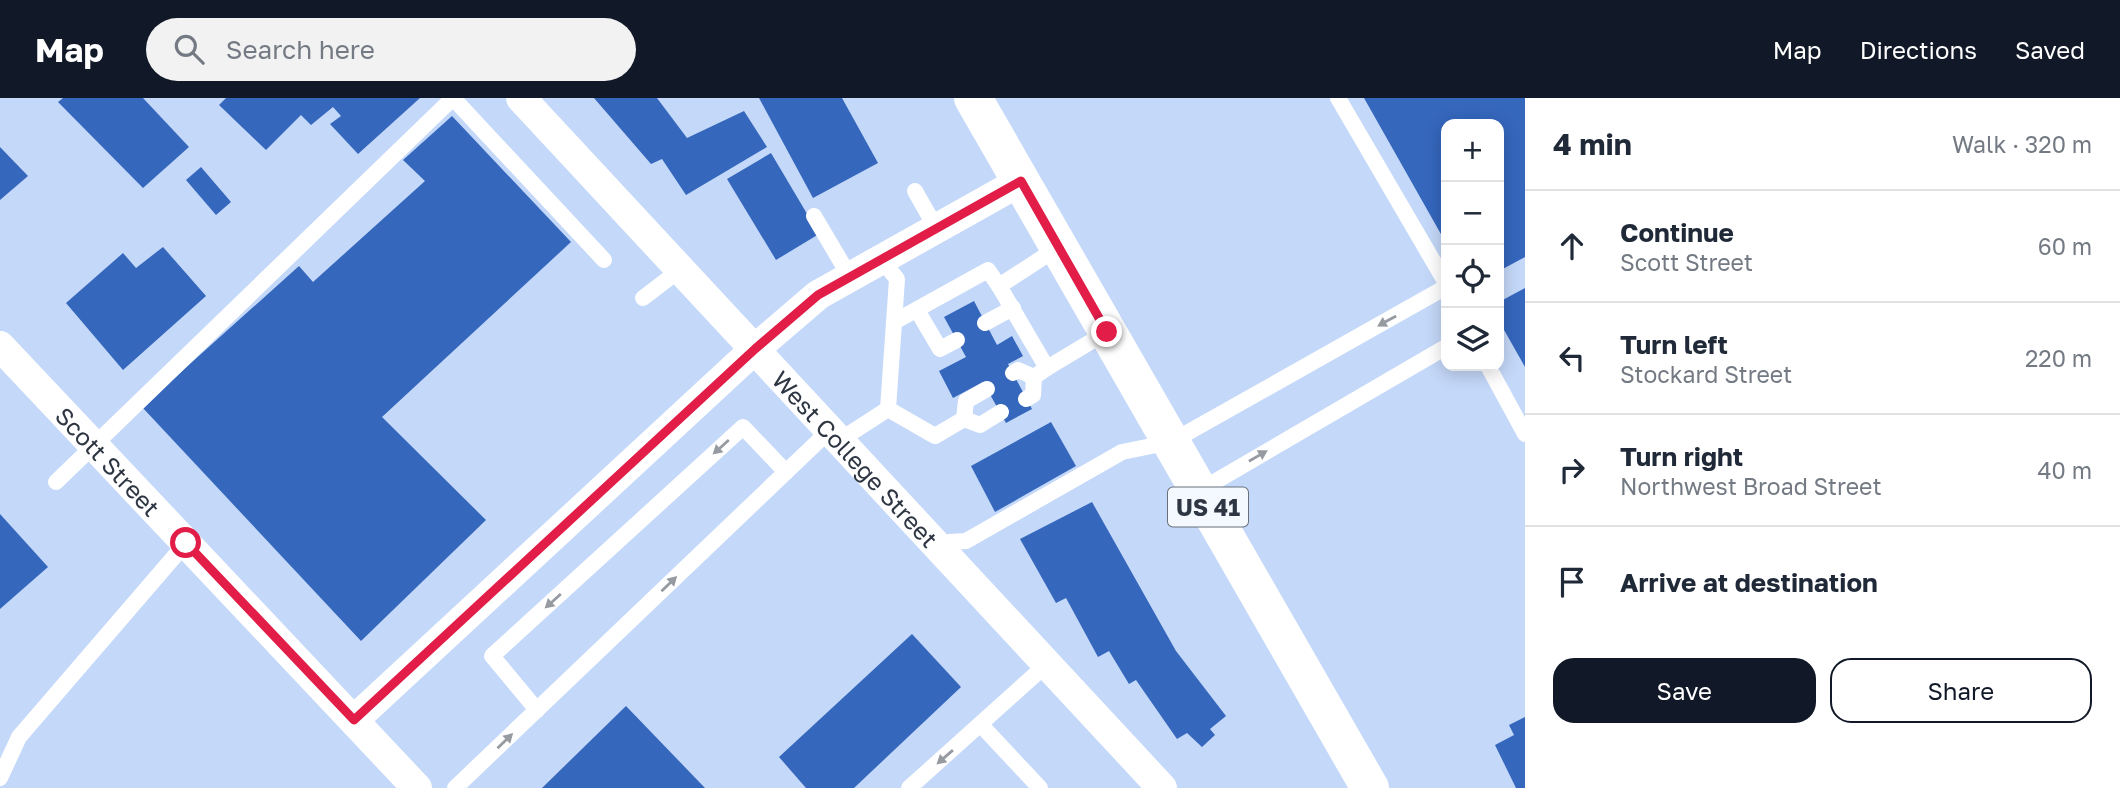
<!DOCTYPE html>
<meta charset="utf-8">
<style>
:root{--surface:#fff;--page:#f2f2f3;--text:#1f2937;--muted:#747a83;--line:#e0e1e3;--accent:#111827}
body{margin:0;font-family:"Golos Text",sans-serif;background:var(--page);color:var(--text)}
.controls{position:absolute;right:21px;top:21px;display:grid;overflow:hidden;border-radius:14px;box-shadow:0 4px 18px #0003}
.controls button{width:63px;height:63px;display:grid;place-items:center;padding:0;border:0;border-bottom:2px solid var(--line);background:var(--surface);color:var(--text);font:35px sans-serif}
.stop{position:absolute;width:21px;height:21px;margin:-16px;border:5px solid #e11d48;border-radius:50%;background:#fff}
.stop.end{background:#e11d48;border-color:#fff;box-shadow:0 2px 7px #0008}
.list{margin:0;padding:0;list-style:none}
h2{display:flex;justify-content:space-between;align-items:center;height:91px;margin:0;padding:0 28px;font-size:30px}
h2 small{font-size:23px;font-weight:400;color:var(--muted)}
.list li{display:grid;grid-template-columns:46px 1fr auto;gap:21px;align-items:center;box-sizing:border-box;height:112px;padding:0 28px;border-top:2px solid var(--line)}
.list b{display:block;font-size:26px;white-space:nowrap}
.list p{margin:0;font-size:23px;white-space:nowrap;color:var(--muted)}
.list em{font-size:23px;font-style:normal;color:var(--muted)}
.actions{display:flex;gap:14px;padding:21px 28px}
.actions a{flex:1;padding:16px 0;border:2px solid var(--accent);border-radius:21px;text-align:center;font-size:24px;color:var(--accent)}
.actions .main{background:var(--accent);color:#fff}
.icon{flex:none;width:38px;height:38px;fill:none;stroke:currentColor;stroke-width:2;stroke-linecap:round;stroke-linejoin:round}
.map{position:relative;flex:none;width:1525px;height:690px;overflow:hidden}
header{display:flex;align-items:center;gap:42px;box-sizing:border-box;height:98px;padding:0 35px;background:var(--accent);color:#fff}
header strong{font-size:33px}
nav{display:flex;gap:38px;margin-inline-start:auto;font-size:24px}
.search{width:490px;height:63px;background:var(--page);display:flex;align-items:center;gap:18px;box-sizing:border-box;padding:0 24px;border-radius:38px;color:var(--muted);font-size:26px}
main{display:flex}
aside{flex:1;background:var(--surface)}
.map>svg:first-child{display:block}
.building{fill:#3567bd}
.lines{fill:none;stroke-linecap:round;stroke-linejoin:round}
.lane{stroke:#fff;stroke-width:16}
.street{stroke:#fff;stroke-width:30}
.primary{stroke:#fff;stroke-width:38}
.oneway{fill:#969aa1}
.route{stroke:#e11d48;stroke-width:9}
.labels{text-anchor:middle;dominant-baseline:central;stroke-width:7;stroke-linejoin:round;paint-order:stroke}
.shield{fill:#f4f8ff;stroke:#69707b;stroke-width:2}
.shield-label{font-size:23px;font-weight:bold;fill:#2e3643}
.street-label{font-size:24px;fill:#2e3643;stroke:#f4f8ff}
</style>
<header>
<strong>Map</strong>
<div class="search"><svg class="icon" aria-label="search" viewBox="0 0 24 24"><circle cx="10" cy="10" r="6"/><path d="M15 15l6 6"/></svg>Search here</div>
<nav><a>Map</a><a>Directions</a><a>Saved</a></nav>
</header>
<main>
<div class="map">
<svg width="1525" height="690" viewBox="0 0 1525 690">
<rect width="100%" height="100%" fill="#c4d8f9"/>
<g class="building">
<polygon points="63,0 143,0 189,49 143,90 58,4"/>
<polygon points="226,0 420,0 358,56 330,26 341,18 333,9 311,27 301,17 266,52 219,7"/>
<polygon points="594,0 657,0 687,40 744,13 767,49 686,97 662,61 651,66"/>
<polygon points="759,0 842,0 878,65 813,100"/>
<polygon points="1364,0 1525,0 1525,159 1499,173 1499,26 1446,26 1446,145"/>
<polygon points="452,18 571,144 382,319 486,422 361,543 142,309 299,168 313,184 425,83 403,62"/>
<polygon points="0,49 28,78 0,102"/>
<polygon points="771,55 819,136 776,162 727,81"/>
<polygon points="201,69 231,104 216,117 186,82"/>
<polygon points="163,149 206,198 123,272 66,205 123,155 136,170"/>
<polygon points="1525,190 1525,269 1499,223 1499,204"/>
<polygon points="974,203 997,247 1012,238 1023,258 1008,266 1032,311 1006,325 983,284 953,300 939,273 966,259 944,219"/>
<polygon points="1051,324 1076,368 995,414 971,368"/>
<polygon points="1092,404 1176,553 1226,618 1210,631 1215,637 1202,649 1187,635 1177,641 1136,582 1129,586 1109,553 1098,559 1066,500 1056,505 1020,441"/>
<polygon points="0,416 48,469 0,511"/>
<polygon points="912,536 961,589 854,690 806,690 779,659"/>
<polygon points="626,608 705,690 542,690"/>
<polygon points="1525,619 1525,690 1516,690 1495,647 1514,637 1509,627"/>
</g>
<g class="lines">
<g class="lane">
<polyline points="453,0 604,162"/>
<polyline points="1338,0 1446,185"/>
<polyline points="915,93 936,130"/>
<polyline points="814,118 850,179"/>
<polyline points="1059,149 999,188 1047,270 1107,234"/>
<polyline points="643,200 681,171"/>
<polyline points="917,212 940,251 957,242"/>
<polyline points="894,224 988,172 999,188"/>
<polyline points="985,225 1013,210"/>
<polyline points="1488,268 1525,336"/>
<polyline points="1013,275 1018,272 1034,279 1047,270"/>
<polyline points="1026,301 1033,297 1034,279"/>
<polyline points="888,311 935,338 964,321 966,303 987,291"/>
<polyline points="964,321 980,327 1001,314"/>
<polyline points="840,342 888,311 897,181 881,161"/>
<polyline points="56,384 453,0"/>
<polyline points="1199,393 1446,249"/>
<polyline points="935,445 966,443 1122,354 1171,344 1446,189"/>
<polyline points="537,612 492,558 743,329 786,374"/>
<polyline points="981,627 1040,690"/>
<polyline points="0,680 19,639 186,445"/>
<polyline points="455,690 830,332"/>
<polyline points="909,690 1047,566"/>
</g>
<g class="street">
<path id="s1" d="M521,0L1162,690"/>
<path id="s2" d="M0,248L417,690"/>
<polyline points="354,622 755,251 818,197 1021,83"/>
</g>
<polyline class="primary" points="973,0 1370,690"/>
</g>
<defs><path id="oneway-solid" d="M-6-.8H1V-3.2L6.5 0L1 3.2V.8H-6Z" transform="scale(1.75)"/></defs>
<g class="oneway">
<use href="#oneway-solid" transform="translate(1387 223) rotate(151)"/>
<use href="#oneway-solid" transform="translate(721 349) rotate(138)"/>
<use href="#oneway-solid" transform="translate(1258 358) rotate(-30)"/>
<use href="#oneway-solid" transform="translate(669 486) rotate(-44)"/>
<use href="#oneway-solid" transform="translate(553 503) rotate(138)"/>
<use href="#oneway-solid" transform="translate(505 643) rotate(-44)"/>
<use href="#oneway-solid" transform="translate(945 659) rotate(139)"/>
</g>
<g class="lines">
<polyline class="route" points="186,445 354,622 755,251 818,197 1021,83 1107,234"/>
</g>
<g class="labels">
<rect class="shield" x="1168" y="389.5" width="80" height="39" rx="5"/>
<g class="shield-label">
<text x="1208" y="409">US 41</text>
</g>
<g class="street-label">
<text stroke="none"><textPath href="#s1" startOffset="492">West College Street</textPath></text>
<text stroke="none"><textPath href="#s2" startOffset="158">Scott Street</textPath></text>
</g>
</g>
</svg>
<div class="controls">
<button>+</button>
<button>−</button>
<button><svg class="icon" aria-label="locate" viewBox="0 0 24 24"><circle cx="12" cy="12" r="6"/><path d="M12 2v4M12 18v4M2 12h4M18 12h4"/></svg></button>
<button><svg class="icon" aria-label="layers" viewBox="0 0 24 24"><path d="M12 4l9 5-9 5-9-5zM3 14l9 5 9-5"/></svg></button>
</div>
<div class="stop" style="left:186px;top:445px"></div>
<div class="stop end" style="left:1107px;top:234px"></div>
</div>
<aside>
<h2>4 min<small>Walk · 320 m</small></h2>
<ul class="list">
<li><svg class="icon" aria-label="ahead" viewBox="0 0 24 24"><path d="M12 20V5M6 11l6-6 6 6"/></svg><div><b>Continue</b><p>Scott Street</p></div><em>60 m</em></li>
<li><svg class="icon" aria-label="left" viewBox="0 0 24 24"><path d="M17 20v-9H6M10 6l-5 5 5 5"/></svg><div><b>Turn left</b><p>Stockard Street</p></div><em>220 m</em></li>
<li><svg class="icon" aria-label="right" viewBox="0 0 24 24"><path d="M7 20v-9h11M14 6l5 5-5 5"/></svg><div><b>Turn right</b><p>Northwest Broad Street</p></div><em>40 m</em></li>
<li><svg class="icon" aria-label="arrive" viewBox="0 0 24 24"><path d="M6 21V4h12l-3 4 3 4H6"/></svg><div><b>Arrive at destination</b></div></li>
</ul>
<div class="actions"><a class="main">Save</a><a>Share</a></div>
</aside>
</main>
